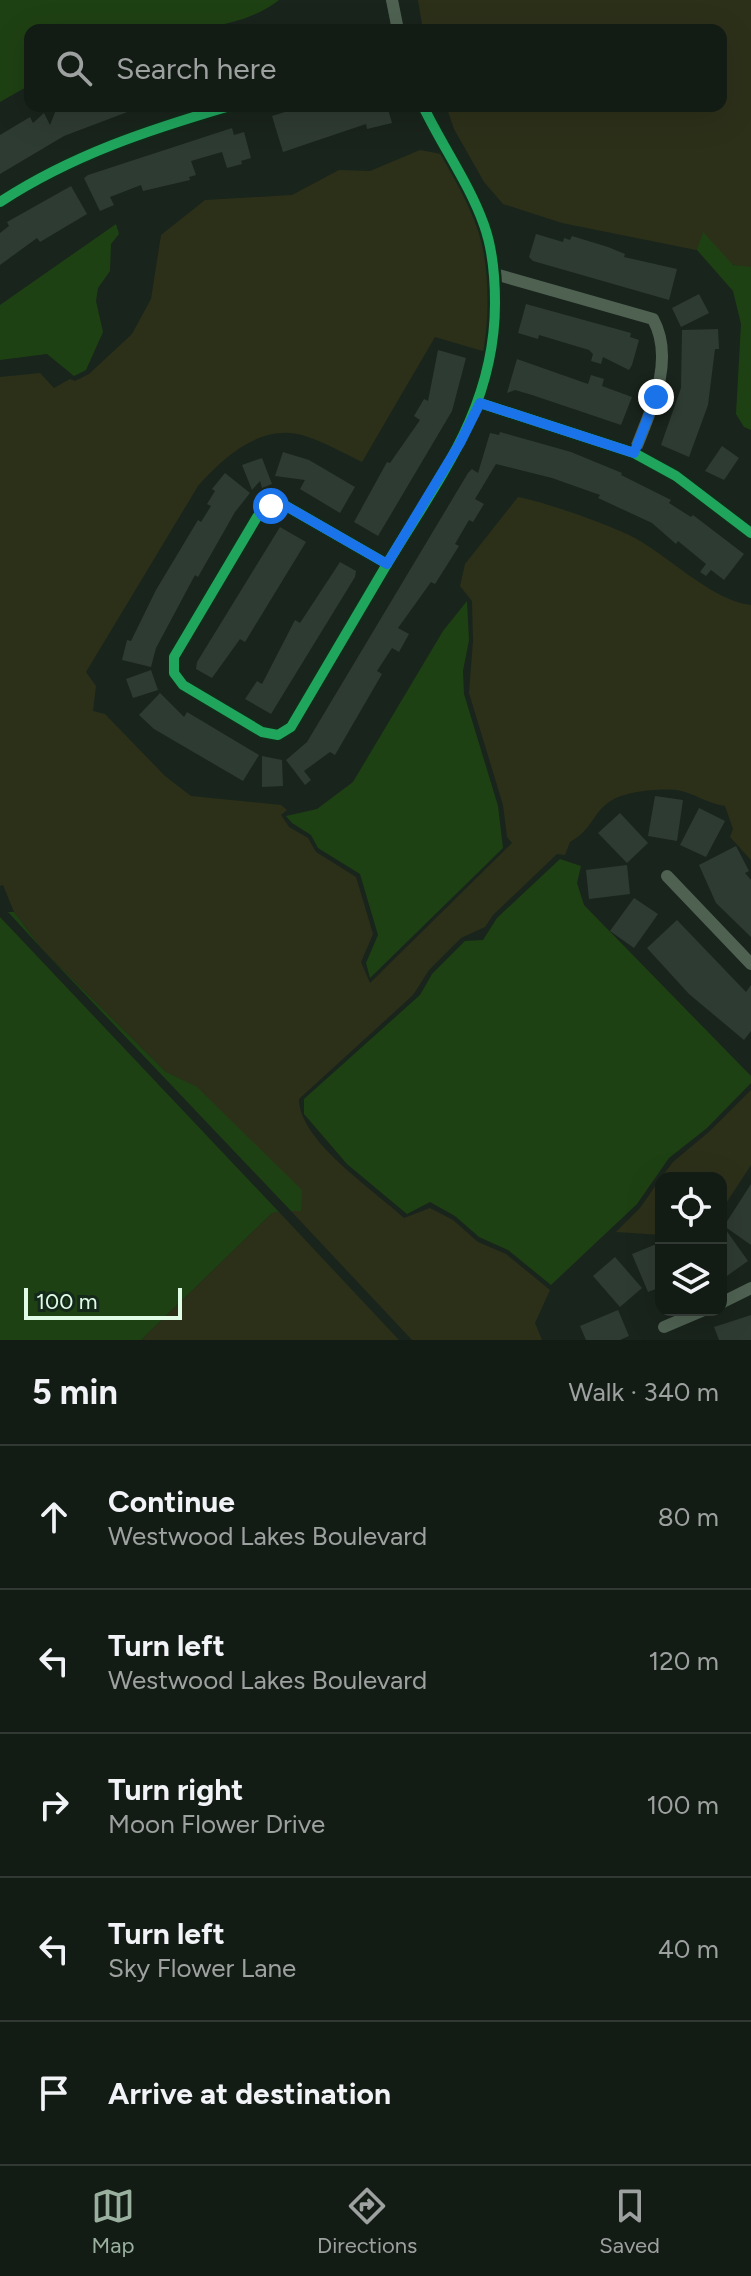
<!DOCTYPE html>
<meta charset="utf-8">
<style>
:root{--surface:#131b15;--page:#202822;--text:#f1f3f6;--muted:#9da1a0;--line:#323934;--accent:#9ab09f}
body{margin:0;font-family:Figtree,sans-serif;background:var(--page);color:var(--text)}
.controls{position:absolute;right:24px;bottom:24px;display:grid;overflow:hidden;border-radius:16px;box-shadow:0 8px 32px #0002}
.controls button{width:72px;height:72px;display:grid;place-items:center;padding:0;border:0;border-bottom:2px solid var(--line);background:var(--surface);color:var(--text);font:40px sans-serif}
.scale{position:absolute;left:24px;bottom:20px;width:158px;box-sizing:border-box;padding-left:8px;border:4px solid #e0fbe6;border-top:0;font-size:22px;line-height:28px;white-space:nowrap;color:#e0fbe6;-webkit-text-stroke:6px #14291a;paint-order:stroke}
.stop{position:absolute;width:24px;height:24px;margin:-18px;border:6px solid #1a73e8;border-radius:50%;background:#fff}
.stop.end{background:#1a73e8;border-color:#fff;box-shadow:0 2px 8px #0008}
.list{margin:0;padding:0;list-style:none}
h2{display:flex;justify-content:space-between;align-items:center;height:104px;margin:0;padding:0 32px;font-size:34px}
h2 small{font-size:26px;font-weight:400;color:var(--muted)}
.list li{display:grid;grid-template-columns:52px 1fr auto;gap:24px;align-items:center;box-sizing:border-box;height:144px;padding:0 32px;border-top:2px solid var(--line)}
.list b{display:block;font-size:30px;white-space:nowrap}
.list p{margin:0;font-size:26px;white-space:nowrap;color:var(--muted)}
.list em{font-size:26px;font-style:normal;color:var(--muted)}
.icon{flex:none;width:44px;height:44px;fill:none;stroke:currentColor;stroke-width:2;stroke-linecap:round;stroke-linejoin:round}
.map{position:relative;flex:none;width:751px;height:1340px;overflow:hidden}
.search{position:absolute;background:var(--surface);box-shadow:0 8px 32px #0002;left:24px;right:24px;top:24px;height:88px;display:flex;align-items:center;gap:20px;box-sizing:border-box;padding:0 28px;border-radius:16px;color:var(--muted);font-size:30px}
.sheet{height:824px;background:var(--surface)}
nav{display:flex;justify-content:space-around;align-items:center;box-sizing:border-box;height:112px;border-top:2px solid var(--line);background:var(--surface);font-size:22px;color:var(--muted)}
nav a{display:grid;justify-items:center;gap:4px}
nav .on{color:var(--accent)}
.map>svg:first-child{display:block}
.green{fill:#2d3019}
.water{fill:#1e4113}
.building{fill:#2e3b32}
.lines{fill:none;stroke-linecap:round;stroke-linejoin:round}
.minor{stroke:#4f6252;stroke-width:12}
.cycleway-casing{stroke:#14291a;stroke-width:15}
.cycleway{stroke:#20a55d;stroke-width:10}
.route{stroke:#1a73e8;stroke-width:10}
</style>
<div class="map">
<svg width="751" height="1340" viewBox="0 0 751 1340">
<rect width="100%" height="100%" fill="#19241c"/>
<g class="green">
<polygon points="418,0 751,0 751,270 731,264 703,233 701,251 562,223 503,204 484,182 454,129 446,106 721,106 721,30 423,30"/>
<path d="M420,150L441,154C479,213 501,280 486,352L435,337L362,462C344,453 324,442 305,436C262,422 224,457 198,486L86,672L96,686L93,711L105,714L165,776L191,796L281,805L287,810L281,815L289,827L308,838L316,852L356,877L373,934L361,962L370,983L512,843L507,837L503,805L469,693L473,641L472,601L460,586L465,564L518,497C548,503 601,522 629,535C665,552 711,601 751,605V860L730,837L733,829L725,806C708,804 694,793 677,790C659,788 624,791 609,802C593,813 591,831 570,842L565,855L557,854L493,915L485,927L461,938L429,970L413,995L299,1099C299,1141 374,1190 404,1218L430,1208L453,1220L478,1242L506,1254L550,1290L535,1323L542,1340H412L291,1211L301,1210L197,1088L166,1072L42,949L14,912L3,885L0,886V377L40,373L54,388L70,379L75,381L89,374L132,334L151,299L161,235L205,200L292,195L339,170L370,171Z"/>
<polygon points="751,1090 751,1165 721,1211 721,1178 661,1178 673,1162 710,1131"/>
<polygon points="661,1178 661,1235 616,1232 640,1208"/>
<polygon points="279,1212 399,1340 141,1340 272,1213"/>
</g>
<g class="water">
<path d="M0,0H279C223,45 101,30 30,30V85L0,102Z"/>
<polygon points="116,224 119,234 111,244 110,271 98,288 96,301 103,332 86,370 74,376 47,354 0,360 0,305"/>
<polygon points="703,232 733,265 751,267 751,430 744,427 736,414 741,324 733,291 697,250"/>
<polygon points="467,601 469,640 463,671 464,694 498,806 503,848 370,978 366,963 378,935 360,874 318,848 311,835 292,823 286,816 317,809 353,782 443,631"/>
<polygon points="560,859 581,866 577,883 584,905 751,1076 751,1083 707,1128 669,1158 637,1204 551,1285 508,1250 479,1237 455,1216 430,1202 407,1214 347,1164 304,1114 304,1099 420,995 432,974 465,941 483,940 497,918"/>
<polygon points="8,912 14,912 42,949 166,1072 197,1087 302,1190 301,1211 291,1211 42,949"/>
<polygon points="0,917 279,1212 272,1213 141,1340 0,1340"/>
</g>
<g class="building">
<polygon points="68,106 138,108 64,136 0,174 0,135 30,117 33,123 44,113 50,125 56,110 70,111"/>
<polygon points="305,106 387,106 392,123 367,129 366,124 283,152 272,116"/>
<polygon points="232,128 234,135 244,132 251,158 241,161 242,164 227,168 222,152 191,161 196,175 189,177 190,180 143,191 141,185 110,197 114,205 100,211 84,178 88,175"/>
<polygon points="71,186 87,214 40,242 37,238 0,265 0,233 9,226 7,222"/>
<polygon points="536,234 563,242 564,238 570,240 572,236 608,247 625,254 624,257 677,269 669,300 533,261 529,257"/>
<polygon points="699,294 709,313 681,327 672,308"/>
<polygon points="526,304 631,333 630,337 639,340 632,365 629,370 603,357 601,364 591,361 593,354 589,350 539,335 538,339 518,333"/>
<polygon points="718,329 719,349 715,349 708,405 689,457 661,445 681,388 682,330"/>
<polygon points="438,350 466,358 452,411 378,536 354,522 387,462 390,463 420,420 414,416 424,399 428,401"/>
<polygon points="517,359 588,384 591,375 604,379 602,386 632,397 621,425 532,395 515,390 507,393"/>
<polygon points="500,432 571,452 622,473 621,475 671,500 669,503 691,517 693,515 744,554 724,580 711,570 706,576 700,572 706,564 678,541 676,544 652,523 598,498 600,495 552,478 496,464 475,499 484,504 473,522 469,520 455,544 459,546 435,584 431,582 398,628 409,634 399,652 392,648 377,671 382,674 335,755 330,752 304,771 311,780 305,785 286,760 307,742 468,473 472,469 478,473 490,433 499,435"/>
<polygon points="722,446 739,458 724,480 705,471"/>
<polygon points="283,452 309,460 355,487 340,513 300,489 305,480 275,476"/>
<polygon points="262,458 272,484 262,488 260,481 252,490 242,465"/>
<polygon points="225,473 250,493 235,512 198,577 195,575 156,648 151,667 122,660 127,640 131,641 156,590 198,520 201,522 211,506 207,504 215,491 212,489"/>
<polygon points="280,527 306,542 245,642 240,639 212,678 196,669 197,662"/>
<polygon points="340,562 356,571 355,577 271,714 245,699 257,681 262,684 295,620 300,623"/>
<polygon points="151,670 158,690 133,698 126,679"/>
<polygon points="160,693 184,717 187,712 259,755 243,781 154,729 139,715"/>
<polygon points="262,756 282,760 283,786 262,787"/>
<polygon points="655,796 683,800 677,841 648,836"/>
<polygon points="699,808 725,821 706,857 680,845"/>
<polygon points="620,813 648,843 627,863 598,833"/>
<polygon points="736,846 749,871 745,873 751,880 751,937 716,903 699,865"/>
<polygon points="627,865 630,894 589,899 586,870"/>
<polygon points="634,898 658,914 634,948 610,931"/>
<polygon points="677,920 746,992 751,985 751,1031 744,1040 689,994 647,948"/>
<polygon points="751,1184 751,1245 724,1226"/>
<polygon points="721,1223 748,1261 724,1278 721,1273"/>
<polygon points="659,1243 661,1287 648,1292 632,1254"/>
<polygon points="615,1257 642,1288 620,1307 593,1276"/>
<polygon points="618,1310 629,1336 620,1340 586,1340 580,1326"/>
<polygon points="751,1315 751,1340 719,1340 714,1327"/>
</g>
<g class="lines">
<g class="minor">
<polyline points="392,0 398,30"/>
<path d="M0,202C72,155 148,130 230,106"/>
<path d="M495,274L653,319C676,361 650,412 634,453"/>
<polyline points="480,403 634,453 676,476 751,533"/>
<polygon points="271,506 286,506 387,564 291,727 278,735 262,732 183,685 174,673 174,657 257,517"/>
<path d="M387,564C439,478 495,408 495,303C495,277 493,250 484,225C469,183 442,146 423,106"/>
<polyline points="667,876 751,964"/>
<polyline points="721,1303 751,1288"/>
<polyline points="664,1327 704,1310"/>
</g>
<defs>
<g id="cycleway">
<path d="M0,202C72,155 148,130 230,106"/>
<polyline points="480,403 634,453 676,476 751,533"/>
<polygon points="271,506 286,506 387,564 291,727 278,735 262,732 183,685 174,673 174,657 257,517"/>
<path d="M387,564C439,478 495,408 495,303C495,277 493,250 484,225C469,183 442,146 423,106"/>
</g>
</defs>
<use href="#cycleway" class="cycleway-casing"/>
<use href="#cycleway" class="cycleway"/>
</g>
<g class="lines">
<polyline class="route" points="271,506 286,506 387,564 460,443 480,403 634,453 656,397"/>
</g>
</svg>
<div class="controls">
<button><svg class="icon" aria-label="locate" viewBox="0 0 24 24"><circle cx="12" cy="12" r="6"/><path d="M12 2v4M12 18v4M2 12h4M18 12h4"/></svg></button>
<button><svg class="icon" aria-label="layers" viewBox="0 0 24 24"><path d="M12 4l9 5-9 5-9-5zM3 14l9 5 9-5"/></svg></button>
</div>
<div class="scale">100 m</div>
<div class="stop" style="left:271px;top:506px"></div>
<div class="stop end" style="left:656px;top:397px"></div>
<div class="search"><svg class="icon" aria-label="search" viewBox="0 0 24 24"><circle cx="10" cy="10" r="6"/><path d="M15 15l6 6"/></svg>Search here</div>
</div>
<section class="sheet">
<h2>5 min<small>Walk · 340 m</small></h2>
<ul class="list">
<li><svg class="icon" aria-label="ahead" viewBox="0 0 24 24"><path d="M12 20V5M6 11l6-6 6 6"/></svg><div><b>Continue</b><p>Westwood Lakes Boulevard</p></div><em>80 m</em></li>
<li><svg class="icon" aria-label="left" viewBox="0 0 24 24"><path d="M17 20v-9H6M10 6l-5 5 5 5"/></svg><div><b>Turn left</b><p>Westwood Lakes Boulevard</p></div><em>120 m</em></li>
<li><svg class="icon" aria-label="right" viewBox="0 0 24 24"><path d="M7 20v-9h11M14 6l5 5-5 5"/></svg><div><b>Turn right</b><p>Moon Flower Drive</p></div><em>100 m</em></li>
<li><svg class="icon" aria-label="left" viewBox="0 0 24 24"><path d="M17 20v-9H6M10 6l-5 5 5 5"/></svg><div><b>Turn left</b><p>Sky Flower Lane</p></div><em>40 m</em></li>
<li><svg class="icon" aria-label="arrive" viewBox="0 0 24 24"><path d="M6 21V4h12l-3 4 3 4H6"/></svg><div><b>Arrive at destination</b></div></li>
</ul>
</section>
<nav>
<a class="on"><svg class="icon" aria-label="map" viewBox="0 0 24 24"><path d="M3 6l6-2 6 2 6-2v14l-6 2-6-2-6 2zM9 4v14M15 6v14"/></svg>Map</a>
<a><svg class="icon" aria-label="directions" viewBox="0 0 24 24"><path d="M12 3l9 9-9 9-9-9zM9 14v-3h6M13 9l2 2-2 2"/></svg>Directions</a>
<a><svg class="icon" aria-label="saved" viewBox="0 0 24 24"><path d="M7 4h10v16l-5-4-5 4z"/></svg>Saved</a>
</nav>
